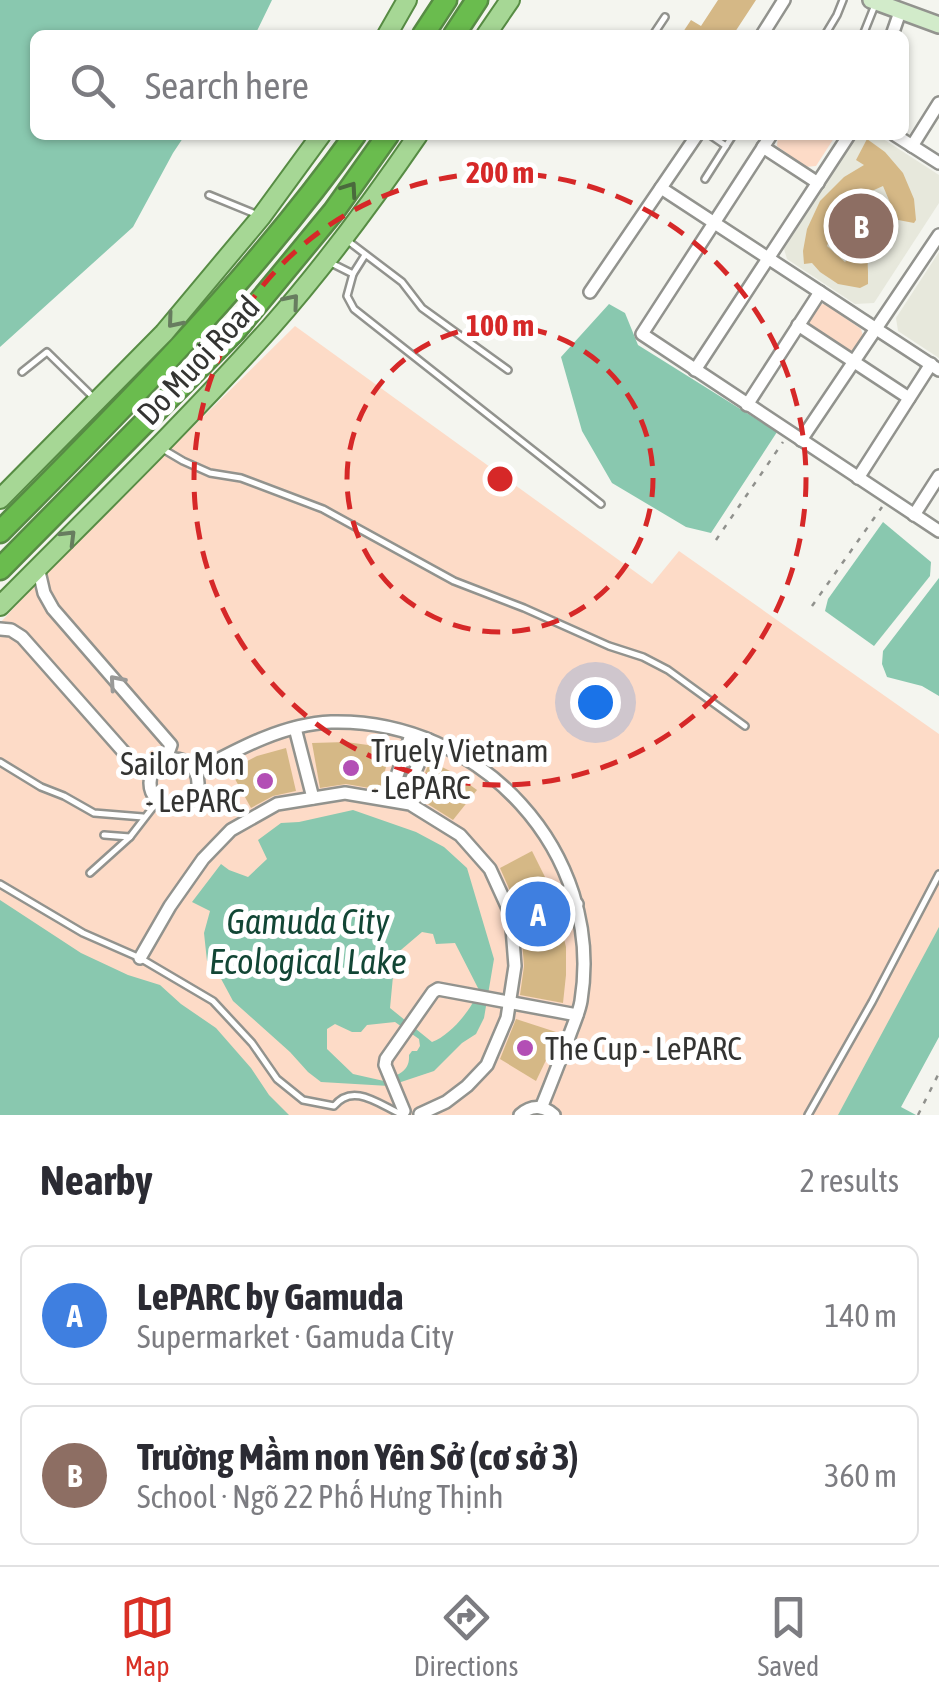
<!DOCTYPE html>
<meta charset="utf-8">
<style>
:root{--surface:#fff;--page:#f2f2f3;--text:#2b2b33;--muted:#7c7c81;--line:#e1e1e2;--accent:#d93025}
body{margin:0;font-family:"Asap Condensed",sans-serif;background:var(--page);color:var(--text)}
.you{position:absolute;left:595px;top:702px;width:35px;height:35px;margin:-25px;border:8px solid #fff;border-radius:50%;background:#1a73e8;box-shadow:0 0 0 15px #1a73e833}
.badge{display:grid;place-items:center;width:65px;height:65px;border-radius:50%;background:var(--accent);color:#fff;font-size:32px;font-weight:700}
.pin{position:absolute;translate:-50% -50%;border:5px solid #fff;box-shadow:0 2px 10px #0006}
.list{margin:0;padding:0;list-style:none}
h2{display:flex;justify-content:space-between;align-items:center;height:130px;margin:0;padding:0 40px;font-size:42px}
h2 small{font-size:32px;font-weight:400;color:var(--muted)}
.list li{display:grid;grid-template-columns:65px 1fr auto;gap:30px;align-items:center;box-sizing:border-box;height:140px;margin:0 20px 20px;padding:0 20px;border:2px solid var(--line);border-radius:15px}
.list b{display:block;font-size:38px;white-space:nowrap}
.list p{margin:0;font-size:32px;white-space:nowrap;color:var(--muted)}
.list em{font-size:32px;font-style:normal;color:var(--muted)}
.icon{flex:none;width:55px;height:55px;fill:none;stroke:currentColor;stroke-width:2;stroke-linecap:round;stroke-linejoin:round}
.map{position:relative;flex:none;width:939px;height:1115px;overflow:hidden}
.search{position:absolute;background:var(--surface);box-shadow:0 2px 8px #0004;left:30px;right:30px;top:30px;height:110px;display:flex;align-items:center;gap:25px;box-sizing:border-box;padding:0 35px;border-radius:15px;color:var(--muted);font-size:38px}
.sheet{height:450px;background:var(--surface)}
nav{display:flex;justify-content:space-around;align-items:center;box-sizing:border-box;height:140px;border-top:2px solid var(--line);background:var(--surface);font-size:28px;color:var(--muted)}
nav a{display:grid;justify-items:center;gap:5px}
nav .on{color:var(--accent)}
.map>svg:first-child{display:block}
.built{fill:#e7e8dc}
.green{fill:#fddbc7}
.water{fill:#89c8af;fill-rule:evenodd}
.building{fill:#d5b886}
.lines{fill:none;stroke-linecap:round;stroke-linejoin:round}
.lane-casing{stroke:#92938e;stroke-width:10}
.street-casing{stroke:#92938e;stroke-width:16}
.secondary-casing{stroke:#92938e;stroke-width:20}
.primary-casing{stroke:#578c44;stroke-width:22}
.highway-casing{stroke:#578c44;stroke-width:25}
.path{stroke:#90918d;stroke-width:2.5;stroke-dasharray:5 8;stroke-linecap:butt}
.lane{stroke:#fff;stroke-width:5}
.street{stroke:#fff;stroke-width:11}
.secondary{stroke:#d2ebca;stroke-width:15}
.primary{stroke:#a6d795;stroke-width:18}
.highway{stroke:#6abc4e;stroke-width:20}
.oneway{stroke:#4a6a3d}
.oneway2{stroke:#677d5f}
.oneway3{stroke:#9a9a98}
.ring{fill:none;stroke:#d62828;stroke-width:5;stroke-dasharray:18 12}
.poi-dot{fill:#b34fb5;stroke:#fff;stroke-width:4}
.labels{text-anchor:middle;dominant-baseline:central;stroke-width:10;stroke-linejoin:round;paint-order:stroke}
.street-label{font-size:32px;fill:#343432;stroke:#fff}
.poi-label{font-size:32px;fill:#343432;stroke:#fff;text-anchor:start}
.water-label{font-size:35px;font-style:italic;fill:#124635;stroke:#fff}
.centre{fill:#d62828;stroke:#fff;stroke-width:5}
.ring-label{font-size:30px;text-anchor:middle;font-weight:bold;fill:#d62828;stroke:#fff;stroke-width:10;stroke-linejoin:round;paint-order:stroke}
</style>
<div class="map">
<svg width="939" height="1115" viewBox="0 0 939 1115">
<rect width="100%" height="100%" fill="#f4f5ef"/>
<g class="built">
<polygon points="857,135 877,135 939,175 939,203 874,303 855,304 787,259 784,249"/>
<polygon points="939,252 939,358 898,331 896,318"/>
</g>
<g class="green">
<polygon points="778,135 836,135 816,166 805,167 777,146"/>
<polygon points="825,304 861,329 863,336 855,350 846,351 810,328 807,318 815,305"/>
<polygon points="295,326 652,584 679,551 939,734 939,928 840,1115 0,1115 0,623 51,567"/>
</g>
<g class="water">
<polygon points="0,0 272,0 255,35 35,35 35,135 185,135 173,153 133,227 0,347"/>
<polygon points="609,304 625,313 638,345 777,432 711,533 686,527 612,483 582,431 561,357"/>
<polygon points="883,522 931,562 930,576 874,646 825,611 828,599"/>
<polygon points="939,578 939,696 922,686 887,677 882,664 883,651"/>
<path d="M353,810L416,832L444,847L467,868L494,959L484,1018L476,1034L462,1043L434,1071L389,1086L321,1082L308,1072L290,1052L233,1001L219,975L221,965L207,961L204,933L210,911L192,902L221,864L229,870L248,877L267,859L258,840L281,823L299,822ZM422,932L433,934L436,944L455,943L479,990C472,1009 451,1035 432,1042L390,1008L395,955ZM395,1022L419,1039L420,1046L417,1051H412L409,1055C410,1072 398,1074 384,1081L353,1074L327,1049V1029L335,1024L352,1032H361L367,1025Z"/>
<polygon points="0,900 81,953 128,975 160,985 181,1004 216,1028 251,1068 269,1095 289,1115 0,1115"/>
<polygon points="939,927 939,1037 901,1107 916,1115 838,1115"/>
</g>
<g class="building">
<polygon points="718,0 756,0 733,35 681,35 691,20 701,26"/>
<polygon points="867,139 885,152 903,173 914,199 916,220 914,223 893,219 891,205 883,186 856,198 842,211 861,228 843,224 833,227 827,246 845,262 855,251 860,230 867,247 868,272 868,284 860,288 838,284 820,272 812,263 804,264 803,251 807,229 820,201 844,177 864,165 856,160"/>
<polygon points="346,742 390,748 381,790 346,784 320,788 312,743"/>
<polygon points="286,748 296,791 273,796 251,808 230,770 257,756"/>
<polygon points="430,761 452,772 477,790 453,820 415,796"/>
<polygon points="532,851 550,887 514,900 500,868"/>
<polygon points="559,918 566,947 566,975 563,1003 520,995 524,966 521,928"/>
<polygon points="516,1019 556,1032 548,1056 536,1081 500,1059"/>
</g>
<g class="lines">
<defs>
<g id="lane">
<polyline points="653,35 665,17"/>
<polyline points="825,35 837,15 843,0"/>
<polyline points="863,35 875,5"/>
<polyline points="710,135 726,146"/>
<polyline points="705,179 733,135"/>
<polyline points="209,195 258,215"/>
<polyline points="348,241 402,282 422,308 508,370"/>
<polyline points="365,255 353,274 347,296 354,309 601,504"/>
<polyline points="329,262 353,274"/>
<polyline points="22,372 47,352 93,397"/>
<polyline points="161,448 183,461 210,473 241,478 323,509 454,581 524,608 609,646 643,657 668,670 745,726"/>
<polyline points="0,762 41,787 64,796 94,813 143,817"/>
<polyline points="104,835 130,837 157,802"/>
<polyline points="90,873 130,837"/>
<path d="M0,884L83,933L140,958L213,1001L252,1043L277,1079L303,1100L334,1106C353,1082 380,1105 401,1114"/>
<polyline points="808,1115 872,1002 939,874"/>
</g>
<g id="street">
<polyline points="762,35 784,0"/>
<polyline points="892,35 900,12"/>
<polyline points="771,135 642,334 939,531"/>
<polyline points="895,135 939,163"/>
<polyline points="912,146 939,103"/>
<polyline points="763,147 818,183"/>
<polyline points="661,188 939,370"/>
<polyline points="590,292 697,135"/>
<polyline points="798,325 909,398"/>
<polyline points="695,370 849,135"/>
<polyline points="747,405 820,292"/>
<polyline points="801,440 939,235"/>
<polyline points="858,478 931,364"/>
<polyline points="914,515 939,476"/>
<polyline points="38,567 44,593 53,609 171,745 166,759"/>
<polyline points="0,629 11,630 22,637 137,767 153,769"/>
<polyline points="295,728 313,798"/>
<circle cx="174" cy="783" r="24"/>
<path d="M197,771C238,749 283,724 331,722C480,718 605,852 581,1001C579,1013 573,1025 569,1037C560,1060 551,1084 541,1108"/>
<polyline points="389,799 411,735"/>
<polyline points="402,801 429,740"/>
<polyline points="510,911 571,890"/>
<polyline points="512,921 577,904"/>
<polyline points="140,958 170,906 203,859 231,830 277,804 345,793 410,804 460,835 490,869 511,915 515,966 507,1018 487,1065 467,1086 446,1102 420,1114"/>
<polyline points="404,1111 385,1065 386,1059 433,992 438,989 577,1015"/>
<path d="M520,1115C531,1105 543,1105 554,1115"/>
</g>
<polyline id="secondary" points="871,0 939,25"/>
<g id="primary">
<polyline points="387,35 407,0"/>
<polyline points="486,35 510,0"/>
<polyline points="0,499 164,333 261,217 321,135"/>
<path d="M0,606C91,514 184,424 270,328C324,267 372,202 418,135"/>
</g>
<g id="highway">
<polyline points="423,35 446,0"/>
<polyline points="454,35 477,0"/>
<path d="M0,532C126,405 251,280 355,135"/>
<polyline points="0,569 235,331 334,211 388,135"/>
</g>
</defs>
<use href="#lane" class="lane-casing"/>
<use href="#street" class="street-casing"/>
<use href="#secondary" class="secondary-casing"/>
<use href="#primary" class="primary-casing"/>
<use href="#highway" class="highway-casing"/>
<g class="path">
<polyline points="716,540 783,442"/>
<polyline points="812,606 882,507"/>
<polyline points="918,1115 939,1073"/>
</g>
<use href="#lane" class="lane"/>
<use href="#street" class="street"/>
<use href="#secondary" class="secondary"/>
<use href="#primary" class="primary"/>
<use href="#highway" class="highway"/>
</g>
<defs><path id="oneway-chevron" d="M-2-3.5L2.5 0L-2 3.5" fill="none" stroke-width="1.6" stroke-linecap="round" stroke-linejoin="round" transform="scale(2.5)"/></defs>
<use class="oneway" href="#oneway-chevron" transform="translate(350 189) rotate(-55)"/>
<g class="oneway2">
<use href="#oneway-chevron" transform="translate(292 301) rotate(-50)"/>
<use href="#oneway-chevron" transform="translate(174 321) rotate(130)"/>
<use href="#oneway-chevron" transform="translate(69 537) rotate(-45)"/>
</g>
<use class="oneway3" href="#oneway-chevron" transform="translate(116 682) rotate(-131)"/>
<g class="ring">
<circle cx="500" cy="479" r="153"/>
<circle cx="500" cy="479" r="306"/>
</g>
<g class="poi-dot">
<circle cx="351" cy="768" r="10"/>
<circle cx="265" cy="781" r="10"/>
<circle cx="525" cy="1048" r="10"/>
</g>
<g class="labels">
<g class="street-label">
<text transform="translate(198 360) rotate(-47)">Do Muoi Road</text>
</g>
<g class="poi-label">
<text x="371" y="750">Truely Vietnam<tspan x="371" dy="37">- LePARC</tspan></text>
<text x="245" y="763" text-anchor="end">Sailor Mon<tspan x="245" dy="37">- LePARC</tspan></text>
<text x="545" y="1048">The Cup - LePARC</text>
</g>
<g class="water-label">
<text x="308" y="921">Gamuda City<tspan x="308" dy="40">Ecological Lake</tspan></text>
</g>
</g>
<circle cx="500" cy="479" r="15" class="centre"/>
<g class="ring-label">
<text x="500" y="183">200 m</text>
<text x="500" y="336">100 m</text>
</g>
</svg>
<div class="you"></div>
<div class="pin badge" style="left:538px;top:914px;background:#3f7fe0">A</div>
<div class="pin badge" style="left:861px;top:226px;background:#8d6e63">B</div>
<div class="search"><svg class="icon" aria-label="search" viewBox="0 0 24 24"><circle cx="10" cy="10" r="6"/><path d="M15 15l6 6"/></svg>Search here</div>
</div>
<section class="sheet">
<h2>Nearby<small>2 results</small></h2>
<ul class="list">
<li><span class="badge" style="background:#3f7fe0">A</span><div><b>LePARC by Gamuda</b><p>Supermarket · Gamuda City</p></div><em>140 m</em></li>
<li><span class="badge" style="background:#8d6e63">B</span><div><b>Trường Mầm non Yên Sở (cơ sở 3)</b><p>School · Ngõ 22 Phố Hưng Thịnh</p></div><em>360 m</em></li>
</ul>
</section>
<nav>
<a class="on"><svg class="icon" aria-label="map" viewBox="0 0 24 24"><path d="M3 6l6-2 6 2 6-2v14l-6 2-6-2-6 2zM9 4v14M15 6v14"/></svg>Map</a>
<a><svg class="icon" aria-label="directions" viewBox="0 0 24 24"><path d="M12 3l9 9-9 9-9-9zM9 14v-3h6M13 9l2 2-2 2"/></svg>Directions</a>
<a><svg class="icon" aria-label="saved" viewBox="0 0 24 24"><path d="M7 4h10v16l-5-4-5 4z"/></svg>Saved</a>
</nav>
